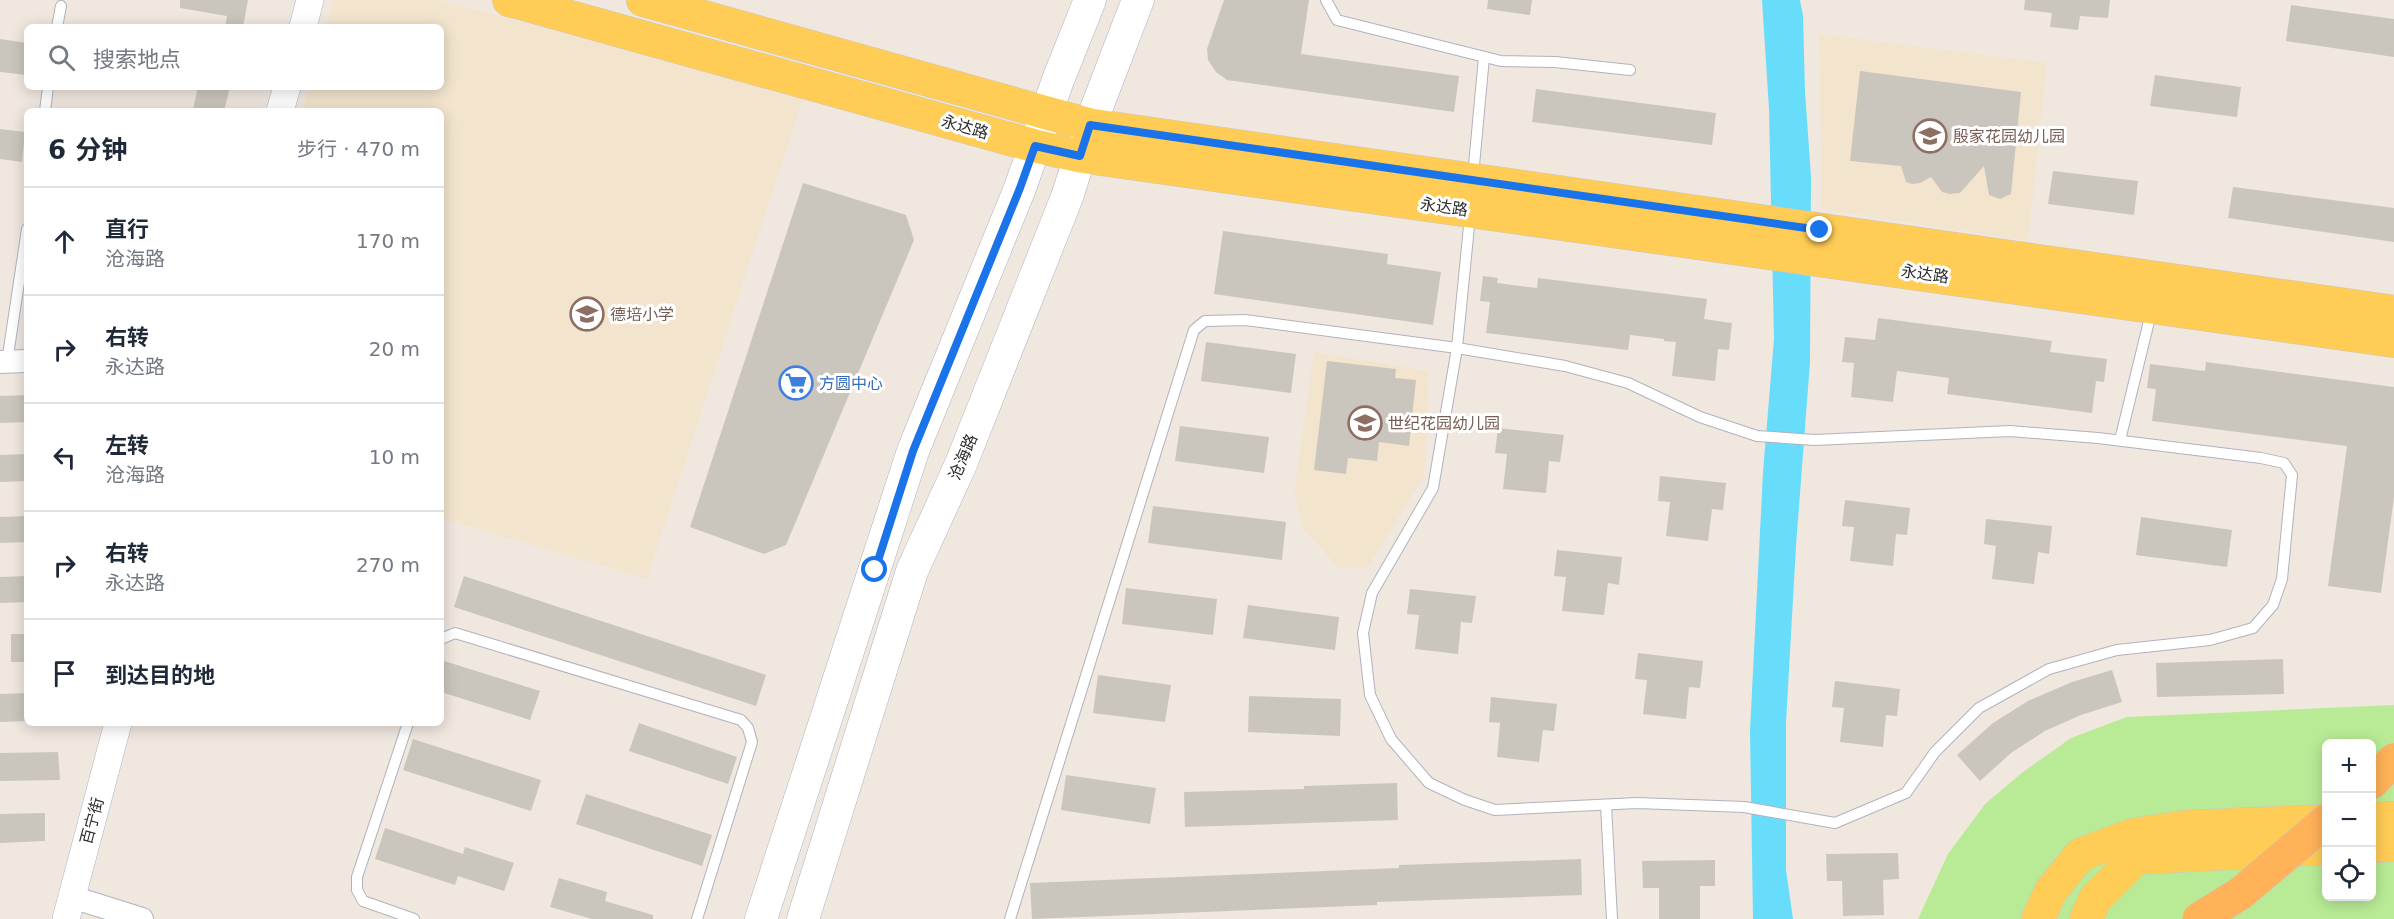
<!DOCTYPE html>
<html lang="zh">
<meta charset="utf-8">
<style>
:root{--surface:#fff;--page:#f2f2f3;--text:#1f2937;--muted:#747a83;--line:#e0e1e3}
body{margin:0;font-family:"DejaVu Sans","Noto Sans SC",sans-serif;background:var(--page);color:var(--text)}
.controls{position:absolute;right:18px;bottom:18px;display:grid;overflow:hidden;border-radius:9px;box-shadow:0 3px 15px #0003}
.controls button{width:54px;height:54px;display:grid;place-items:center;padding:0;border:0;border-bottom:2px solid var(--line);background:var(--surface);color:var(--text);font:30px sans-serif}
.stop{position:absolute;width:18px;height:18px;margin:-14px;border:4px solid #1a73e8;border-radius:50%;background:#fff}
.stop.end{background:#1a73e8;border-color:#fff;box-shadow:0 2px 6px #0008}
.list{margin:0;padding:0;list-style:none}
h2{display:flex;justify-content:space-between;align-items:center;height:78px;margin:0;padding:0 24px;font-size:26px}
h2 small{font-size:20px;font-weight:400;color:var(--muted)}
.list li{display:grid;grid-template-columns:39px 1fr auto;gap:18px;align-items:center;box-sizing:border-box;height:108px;padding:0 24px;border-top:2px solid var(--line)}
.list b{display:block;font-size:22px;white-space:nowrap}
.list p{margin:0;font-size:20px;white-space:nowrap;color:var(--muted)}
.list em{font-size:20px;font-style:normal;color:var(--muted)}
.icon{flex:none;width:33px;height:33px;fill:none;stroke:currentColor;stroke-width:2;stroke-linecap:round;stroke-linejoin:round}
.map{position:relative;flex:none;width:2394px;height:919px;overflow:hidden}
.search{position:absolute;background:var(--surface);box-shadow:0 3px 15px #0003;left:24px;top:24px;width:420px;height:66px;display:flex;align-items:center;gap:15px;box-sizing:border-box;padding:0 21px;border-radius:9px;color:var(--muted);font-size:22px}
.panel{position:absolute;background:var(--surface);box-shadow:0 3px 15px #0003;left:24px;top:108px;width:420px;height:618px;border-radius:9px}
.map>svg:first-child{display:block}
.education{fill:#f2e4cd}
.green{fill:#b9eb96;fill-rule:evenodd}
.water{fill:#68ddfb}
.building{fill:#cbc6bd}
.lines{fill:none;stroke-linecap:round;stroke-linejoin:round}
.service-casing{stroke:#afb3be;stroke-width:12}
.minor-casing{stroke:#afb3be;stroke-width:24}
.tertiary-casing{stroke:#afb3be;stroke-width:28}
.secondary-casing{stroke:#afb3be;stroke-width:33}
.primary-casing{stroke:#c8c8c8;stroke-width:34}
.trunk-casing{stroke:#c8c8c8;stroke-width:34}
.service{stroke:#fff;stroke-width:10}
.minor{stroke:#fff;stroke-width:22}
.tertiary{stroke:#fff;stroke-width:27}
.secondary{stroke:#fff;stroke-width:32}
.primary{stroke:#fc5;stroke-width:33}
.trunk{stroke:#ffb258;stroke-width:33}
.trunk-bridge-casing{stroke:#c8c8c8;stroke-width:34;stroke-linecap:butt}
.trunk-bridge{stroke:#ffb258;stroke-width:33}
.route{stroke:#1a73e8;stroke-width:8}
.labels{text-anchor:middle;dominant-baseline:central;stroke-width:6;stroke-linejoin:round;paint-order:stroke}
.street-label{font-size:16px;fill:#2d2d2d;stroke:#fff}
.education-label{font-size:16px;fill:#785e54;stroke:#fff;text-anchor:start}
.shop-label{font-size:16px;fill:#366cbe;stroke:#fff;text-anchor:start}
</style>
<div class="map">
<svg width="2394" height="919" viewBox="0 0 2394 919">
<rect width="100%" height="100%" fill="#f0e7df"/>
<g class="education">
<polygon points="334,0 439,0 803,98 647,579 441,518 441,111 302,111 309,87 441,87 441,27 326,27"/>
<polygon points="1819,34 2047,63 2028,241 1822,209"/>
<polygon points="1314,352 1429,371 1424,475 1368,567 1340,569 1304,529 1294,494"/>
</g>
<path class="green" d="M2394,705V919H1918L1948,854L1985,804L2023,772L2071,738L2127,717ZM2326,744H2372V896H2326Z"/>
<polygon class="water" points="1762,0 1800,0 1803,16 1805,91 1811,177 1810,362 1796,546 1786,723 1786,870 1793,919 1753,919 1750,731 1763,472 1774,339 1769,109"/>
<g class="building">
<polygon points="180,0 248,0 243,27 225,27 227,16 180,8"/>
<polygon points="1224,0 1309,0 1301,54 1459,76 1454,112 1227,80 1216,72 1208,60 1207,49"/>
<polygon points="1488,0 1532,0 1530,15 1487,9"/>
<polygon points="2025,0 2110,0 2108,18 2080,16 2078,30 2050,27 2052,13 2024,10"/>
<polygon points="2291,5 2394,19 2394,57 2286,41"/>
<polygon points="0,39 27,43 27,75 0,72"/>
<polygon points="1860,71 2021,92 2011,194 2000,199 1989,195 1984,166 1960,193 1950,194 1942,192 1931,177 1920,183 1912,184 1906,182 1901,166 1850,161"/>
<polygon points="2155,75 2241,87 2237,117 2150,106"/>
<polygon points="198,87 230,87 224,111 193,109"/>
<polygon points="1536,89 1716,113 1712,145 1532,122"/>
<polygon points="0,129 25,132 22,162 0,159"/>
<polygon points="2053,171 2138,181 2134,215 2048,204"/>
<polygon points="803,183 906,215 914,240 786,545 764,554 690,527"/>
<polygon points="2233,187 2394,208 2394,242 2228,218"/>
<polygon points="1223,231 1388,254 1387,264 1441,272 1433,325 1214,294"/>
<polygon points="1483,276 1498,278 1497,283 1537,288 1538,278 1707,299 1704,319 1732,323 1729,350 1718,349 1715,381 1672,376 1676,342 1664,341 1664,339 1630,335 1628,350 1486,333 1490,302 1480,301"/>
<polygon points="1878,318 2052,341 2050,352 2107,359 2104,382 2096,381 2092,413 1947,394 1949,378 1897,371 1893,402 1851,397 1854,363 1842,362 1845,337 1875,340"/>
<polygon points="1206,342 1296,354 1291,393 1201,381"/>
<polygon points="1327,361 1396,369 1395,378 1416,380 1409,446 1379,442 1377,461 1348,458 1346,474 1314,470"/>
<polygon points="2206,362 2394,387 2394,497 2381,593 2328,586 2347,446 2152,421 2156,389 2147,388 2150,364 2205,371"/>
<polygon points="27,395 27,422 0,423 0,396"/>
<polygon points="1180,426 1269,437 1264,473 1175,461"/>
<polygon points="1498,428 1564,435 1560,462 1549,461 1546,493 1503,489 1507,454 1495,453"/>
<polygon points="27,454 27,481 0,482 0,455"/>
<polygon points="1660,476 1726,483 1723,510 1712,509 1708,541 1666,536 1670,502 1658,501"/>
<polygon points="1845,500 1910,508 1907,535 1896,534 1893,566 1850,561 1854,527 1842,526"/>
<polygon points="1153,506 1286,522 1282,560 1148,543"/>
<polygon points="27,516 27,542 0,543 0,517"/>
<polygon points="2141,517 2232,530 2227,567 2136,555"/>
<polygon points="1986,519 2052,526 2049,554 2038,552 2034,584 1992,579 1996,546 1984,544"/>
<polygon points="1557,550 1622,557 1619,585 1608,583 1604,615 1562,611 1566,577 1554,576"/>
<polygon points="27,576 27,602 0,603 0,577"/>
<polygon points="464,576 766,675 756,706 454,607"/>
<polygon points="1126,588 1217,599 1213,635 1122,624"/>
<polygon points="1410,589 1476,596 1472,623 1461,622 1458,654 1415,649 1419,615 1407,614"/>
<polygon points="1248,605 1339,617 1335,650 1243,638"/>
<rect x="11" y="634" width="16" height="28"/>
<polygon points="1638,653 1703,661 1700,688 1689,687 1686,719 1643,714 1647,680 1635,679"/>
<polygon points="2283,659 2284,694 2157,697 2156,663"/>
<polygon points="441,660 540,691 530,720 441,692"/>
<polygon points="2112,670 2122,702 2081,715 2045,731 2011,753 1980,781 1957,755 1993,723 2028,701 2072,682"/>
<polygon points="1098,675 1171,685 1165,722 1093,713"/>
<polygon points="1835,681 1900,689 1897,716 1886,715 1883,747 1840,742 1844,708 1832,707"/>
<polygon points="27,693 27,721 0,722 0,694"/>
<polygon points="1249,696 1341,699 1340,736 1248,732"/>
<polygon points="1491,697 1557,704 1554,731 1543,730 1539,762 1497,757 1500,723 1489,722"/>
<polygon points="639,723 737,757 728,784 629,751"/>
<polygon points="413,739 541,780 531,811 403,770"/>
<polygon points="58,752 60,780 0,781 0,753"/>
<polygon points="1066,775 1156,788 1150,824 1061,810"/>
<polygon points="1397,783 1398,820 1185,827 1184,792 1304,789 1304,786"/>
<polygon points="586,794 712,835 702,866 576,824"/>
<polygon points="45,813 45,841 0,843 0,814"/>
<polygon points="385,828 463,854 465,847 514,863 504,891 458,876 455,885 375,859"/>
<polygon points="1898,853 1899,879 1883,880 1884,915 1843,916 1842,881 1827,881 1826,854"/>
<polygon points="1581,859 1582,895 1377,902 1377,905 1032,919 1030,883 1399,868 1399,865"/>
<polygon points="1715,860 1715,886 1700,886 1700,919 1659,919 1659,888 1643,888 1642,861"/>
<polygon points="559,878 607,892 605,901 653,915 653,919 592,919 550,907"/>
</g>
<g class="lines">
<defs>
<g id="service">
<polyline points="1326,0 1337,20 1501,61 1555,62 1630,70"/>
<polyline points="57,27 61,6"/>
<polyline points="45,111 48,87"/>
<polyline points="1473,176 1484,57"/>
<polyline points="7,362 27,229"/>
<polyline points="2120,440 2152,309"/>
<polyline points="441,639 455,633 741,720 748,728 752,742 697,919"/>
<polyline points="408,723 357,877 357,890 363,901 414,919"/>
<polyline points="1606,805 1612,919"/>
<polyline points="1010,919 1194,330 1205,321 1245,320 1457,348 1565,366 1628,383 1700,417 1757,436 1815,440 2010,431 2098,438 2261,458 2284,463 2292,475 2282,579 2273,605 2253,628 2210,640 2117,650 2049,669 1979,708 1935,752 1906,793 1835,823 1744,807 1637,803 1495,810 1465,800 1429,783 1391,739 1370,695 1363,633 1372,593 1433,488 1457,348 1470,216"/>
</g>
<g id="minor">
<polyline points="0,362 27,361"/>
<polyline points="72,897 142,919"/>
</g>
<g id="tertiary">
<polyline points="303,27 310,0"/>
<polyline points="280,111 287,87"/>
<polyline points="66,919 118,723"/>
</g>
<g id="secondary">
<polyline points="761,919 913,451 1020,188 1058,80 1090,0"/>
<polyline points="803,919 912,571 961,464 1067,197 1090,125 1138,0"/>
</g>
<g id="primary">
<polyline points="509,0 1035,146 1080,156 2394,341"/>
<polyline points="643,0 1090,125 2394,312"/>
<polyline points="2372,819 2394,818"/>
<polyline points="2372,846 2394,845"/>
<polyline points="2038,919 2051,891 2080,855 2132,835 2183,827 2326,821"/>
<polyline points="2086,919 2095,899 2136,858 2326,848"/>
</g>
<polyline id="trunk" points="2372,782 2394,760"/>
</defs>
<use href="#service" class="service-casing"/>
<use href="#minor" class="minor-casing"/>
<use href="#tertiary" class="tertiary-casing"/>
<use href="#secondary" class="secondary-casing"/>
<use href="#primary" class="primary-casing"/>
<use href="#trunk" class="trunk-casing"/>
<use href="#service" class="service"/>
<use href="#minor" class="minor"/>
<use href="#tertiary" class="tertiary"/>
<use href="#secondary" class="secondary"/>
<use href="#primary" class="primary"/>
<use href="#trunk" class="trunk"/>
<defs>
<polyline id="trunk-bridge" points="2199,919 2241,893 2326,821"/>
</defs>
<use href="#trunk-bridge" class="trunk-bridge-casing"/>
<use href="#trunk-bridge" class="trunk-bridge"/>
</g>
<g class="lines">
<polyline class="route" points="875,570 913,451 1020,188 1035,146 1080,156 1090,125 1820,230"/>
</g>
<defs>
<symbol id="school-ring" viewBox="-11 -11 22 22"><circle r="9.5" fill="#fff" stroke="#8d6e63" stroke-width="1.5"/><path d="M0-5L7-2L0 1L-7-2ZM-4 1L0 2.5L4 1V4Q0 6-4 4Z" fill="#8d6e63"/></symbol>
<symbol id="supermarket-ring" viewBox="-11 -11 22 22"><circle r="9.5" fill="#fff" stroke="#3f7fe0" stroke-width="1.5"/><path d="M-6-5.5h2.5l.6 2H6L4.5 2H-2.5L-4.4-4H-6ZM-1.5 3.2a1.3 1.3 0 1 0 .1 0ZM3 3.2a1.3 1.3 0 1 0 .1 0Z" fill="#3f7fe0"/></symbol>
</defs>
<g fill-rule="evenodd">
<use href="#school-ring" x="1911" y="117" width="38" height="38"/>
<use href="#school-ring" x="568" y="295" width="38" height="38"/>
<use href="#supermarket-ring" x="777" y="364" width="38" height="38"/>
<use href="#school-ring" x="1346" y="404" width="38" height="38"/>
</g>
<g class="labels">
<g class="street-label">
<text transform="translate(965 127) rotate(16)">永达路</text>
<text transform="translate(1444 207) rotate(8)">永达路</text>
<text transform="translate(1925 274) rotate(8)">永达路</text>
<text transform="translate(963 457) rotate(-67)">沧海路</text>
<text transform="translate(92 821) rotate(-75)">百宁街</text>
</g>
<g class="education-label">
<text x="1953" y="136">殷家花园幼儿园</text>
<text x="610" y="314">德培小学</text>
<text x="1388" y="423">世纪花园幼儿园</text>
</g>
<g class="shop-label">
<text x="819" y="383">方圆中心</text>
</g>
</g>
</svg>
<div class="controls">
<button>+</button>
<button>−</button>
<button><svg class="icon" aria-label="locate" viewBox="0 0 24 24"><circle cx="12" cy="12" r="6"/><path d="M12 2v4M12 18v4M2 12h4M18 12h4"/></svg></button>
</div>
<div class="stop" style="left:875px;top:570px"></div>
<div class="stop end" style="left:1820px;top:230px"></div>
<div class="search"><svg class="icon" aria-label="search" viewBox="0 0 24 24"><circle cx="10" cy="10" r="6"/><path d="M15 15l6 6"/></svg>搜索地点</div>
<section class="panel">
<h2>6 分钟<small>步行 · 470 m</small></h2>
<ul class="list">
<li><svg class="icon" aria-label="ahead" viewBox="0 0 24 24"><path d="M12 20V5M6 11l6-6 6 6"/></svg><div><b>直行</b><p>沧海路</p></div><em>170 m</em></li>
<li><svg class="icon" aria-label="right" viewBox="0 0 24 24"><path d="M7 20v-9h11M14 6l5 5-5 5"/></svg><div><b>右转</b><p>永达路</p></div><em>20 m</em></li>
<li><svg class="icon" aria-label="left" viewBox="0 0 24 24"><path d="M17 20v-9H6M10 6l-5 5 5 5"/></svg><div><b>左转</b><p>沧海路</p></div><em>10 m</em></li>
<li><svg class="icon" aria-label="right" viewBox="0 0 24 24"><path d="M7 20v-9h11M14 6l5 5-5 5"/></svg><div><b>右转</b><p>永达路</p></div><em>270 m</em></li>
<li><svg class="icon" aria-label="arrive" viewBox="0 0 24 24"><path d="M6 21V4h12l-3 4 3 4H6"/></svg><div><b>到达目的地</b></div></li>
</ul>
</section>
</div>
